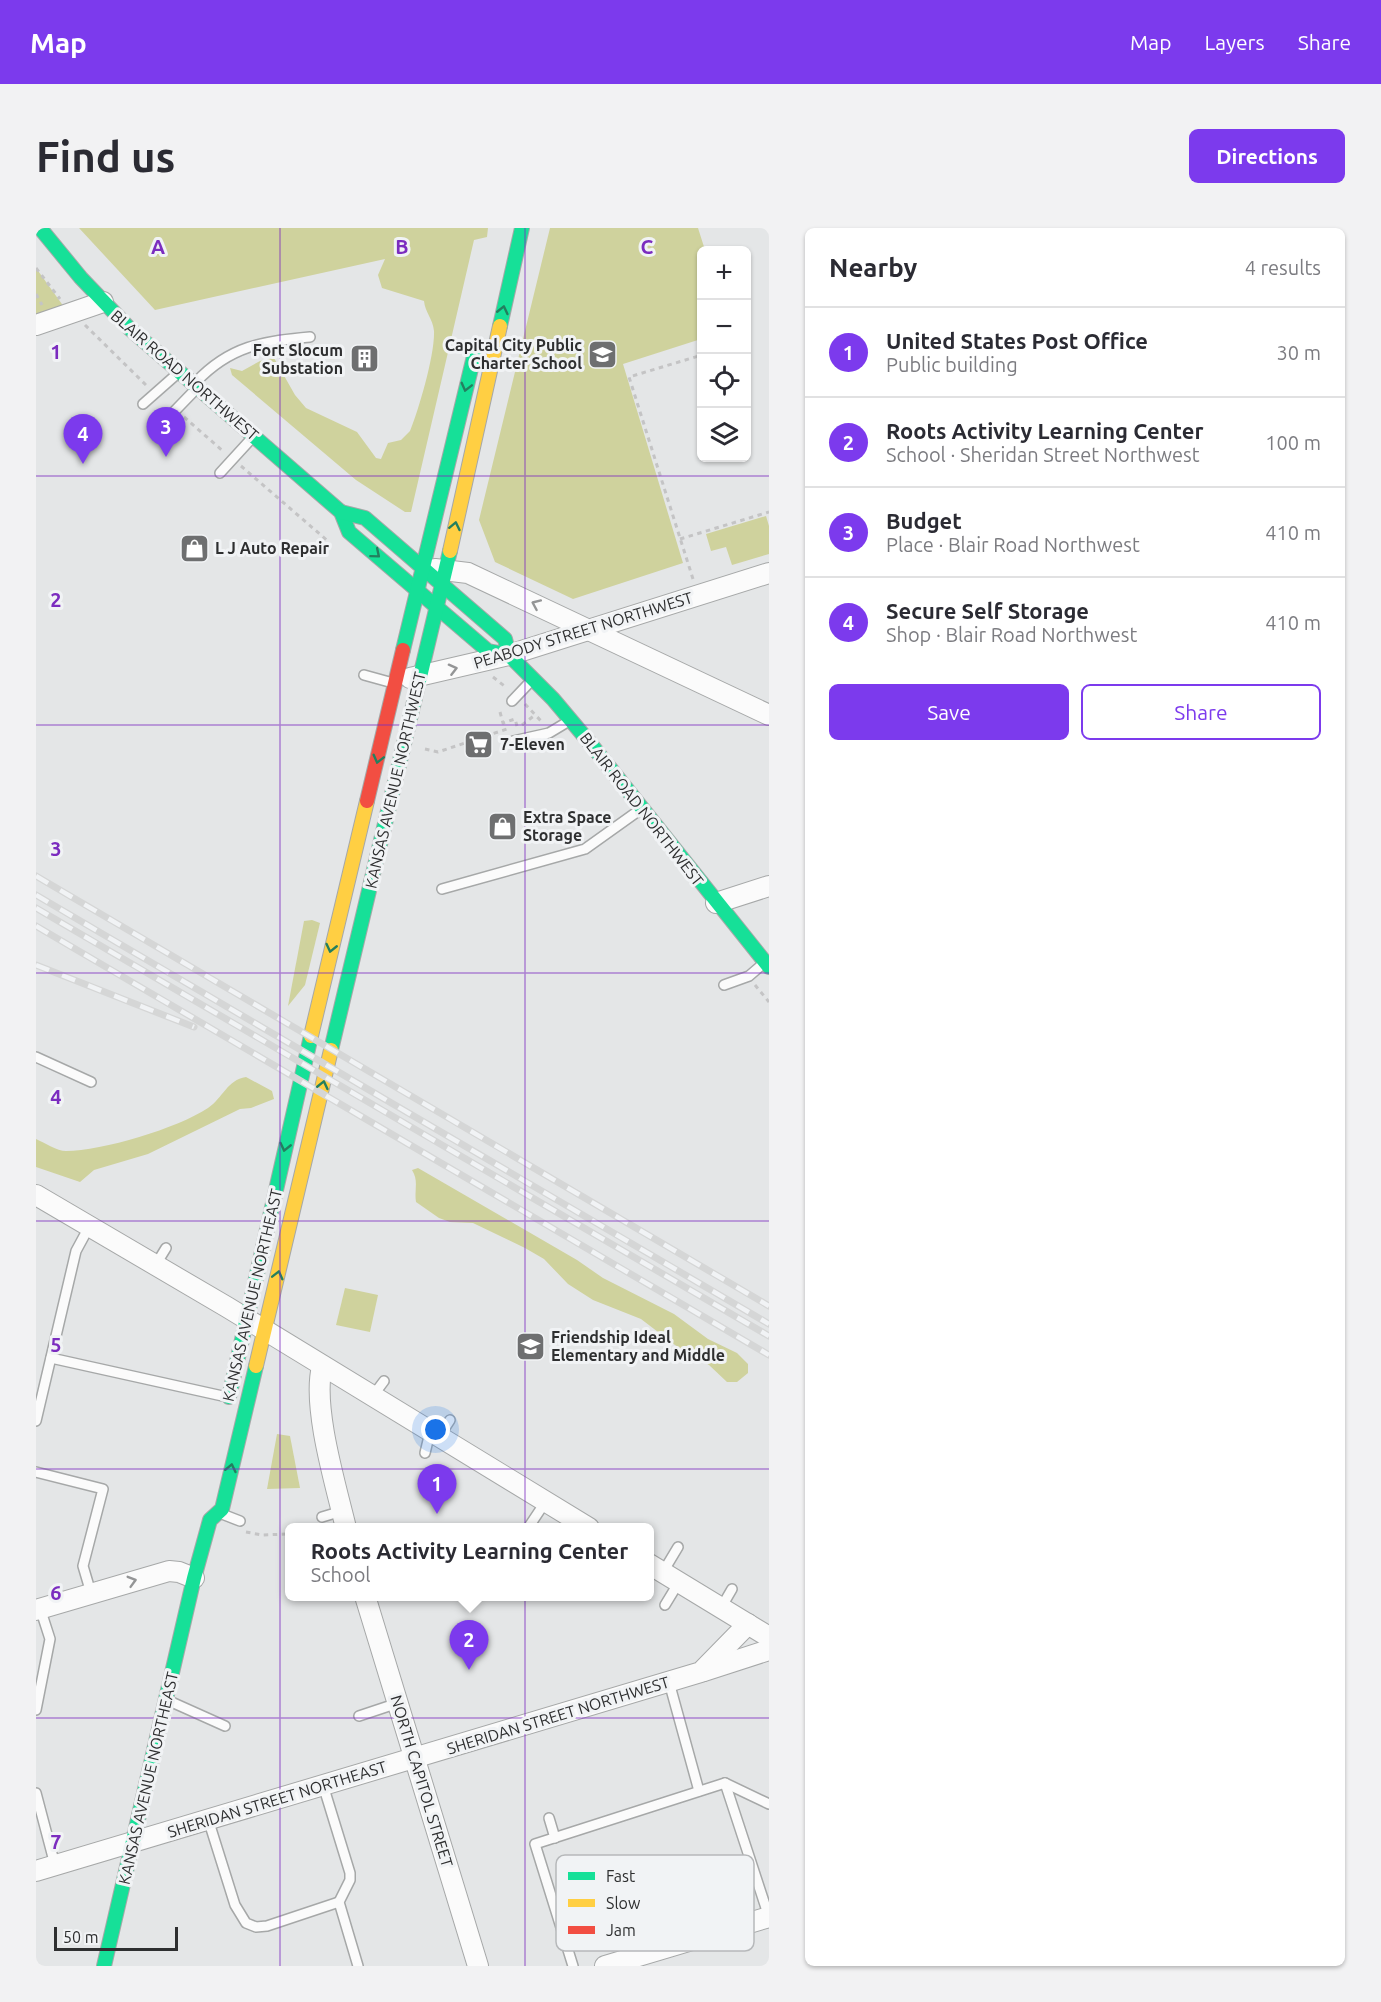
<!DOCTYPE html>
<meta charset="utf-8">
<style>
:root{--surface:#fff;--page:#f2f2f3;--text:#2b2b33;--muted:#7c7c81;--line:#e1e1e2;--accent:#7c3aed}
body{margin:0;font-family:Ubuntu,sans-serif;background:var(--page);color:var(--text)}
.controls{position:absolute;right:18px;top:18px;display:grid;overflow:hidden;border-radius:9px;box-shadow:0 2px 4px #0004}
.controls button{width:54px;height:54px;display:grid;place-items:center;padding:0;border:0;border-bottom:2px solid var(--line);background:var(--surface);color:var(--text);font:30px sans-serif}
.scale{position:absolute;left:18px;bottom:15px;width:124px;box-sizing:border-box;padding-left:6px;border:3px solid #2e2f30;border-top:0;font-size:16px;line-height:21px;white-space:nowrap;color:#2e2f30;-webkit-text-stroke:4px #f1f3f5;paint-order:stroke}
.you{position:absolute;left:400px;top:1202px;width:21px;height:21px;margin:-15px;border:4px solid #fff;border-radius:50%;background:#1a73e8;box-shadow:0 0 0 9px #1a73e833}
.badge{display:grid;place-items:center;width:39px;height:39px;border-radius:50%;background:var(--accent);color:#fff;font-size:20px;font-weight:700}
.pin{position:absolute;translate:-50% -50px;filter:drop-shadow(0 2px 3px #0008)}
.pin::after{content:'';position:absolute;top:32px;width:21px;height:18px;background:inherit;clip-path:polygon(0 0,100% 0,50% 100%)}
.popup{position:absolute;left:249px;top:1295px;width:369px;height:78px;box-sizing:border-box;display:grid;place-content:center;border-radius:9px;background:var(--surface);filter:drop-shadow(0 2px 4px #0005);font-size:20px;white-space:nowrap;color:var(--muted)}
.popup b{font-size:22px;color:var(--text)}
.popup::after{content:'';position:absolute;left:50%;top:100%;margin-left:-12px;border:12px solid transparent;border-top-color:var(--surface)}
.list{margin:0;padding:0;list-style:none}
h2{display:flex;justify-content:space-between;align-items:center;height:78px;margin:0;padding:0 24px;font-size:26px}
h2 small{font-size:20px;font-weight:400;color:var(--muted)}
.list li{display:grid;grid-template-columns:39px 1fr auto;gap:18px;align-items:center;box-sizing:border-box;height:90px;padding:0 24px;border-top:2px solid var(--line)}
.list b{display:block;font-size:22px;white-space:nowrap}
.list p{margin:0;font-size:20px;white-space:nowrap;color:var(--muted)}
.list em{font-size:20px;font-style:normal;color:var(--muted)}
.actions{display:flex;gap:12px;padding:18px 24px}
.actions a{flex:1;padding:14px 0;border:2px solid var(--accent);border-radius:9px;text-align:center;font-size:21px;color:var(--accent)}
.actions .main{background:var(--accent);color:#fff}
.icon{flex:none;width:33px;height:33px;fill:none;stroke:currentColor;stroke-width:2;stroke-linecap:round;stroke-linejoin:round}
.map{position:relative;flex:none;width:733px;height:1738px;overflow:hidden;border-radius:9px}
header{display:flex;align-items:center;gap:36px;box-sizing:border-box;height:84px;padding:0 30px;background:var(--accent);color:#fff}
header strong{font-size:28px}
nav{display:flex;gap:33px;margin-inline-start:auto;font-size:21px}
.intro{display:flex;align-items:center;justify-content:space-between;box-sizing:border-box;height:144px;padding:0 36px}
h1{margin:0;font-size:42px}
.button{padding:15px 27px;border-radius:9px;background:var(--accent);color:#fff;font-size:21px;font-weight:700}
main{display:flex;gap:36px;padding:0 36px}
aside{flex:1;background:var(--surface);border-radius:9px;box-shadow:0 2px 4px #0004}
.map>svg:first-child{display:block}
.green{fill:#cfd29d}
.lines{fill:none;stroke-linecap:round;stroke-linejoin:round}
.lane-casing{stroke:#a6a8a8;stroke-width:12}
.street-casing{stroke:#a6a8a8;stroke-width:22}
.fast-casing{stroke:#a6a8a8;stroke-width:16}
.slow-casing{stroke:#a6a8a8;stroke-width:16}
.jam-casing{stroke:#a6a8a8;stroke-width:16}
.path{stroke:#c4c4c5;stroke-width:3;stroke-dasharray:4.5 4.5;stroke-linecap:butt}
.lane{stroke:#fbfbfb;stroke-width:9}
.street{stroke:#fbfbfb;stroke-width:20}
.fast{stroke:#16e098;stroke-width:14}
.slow{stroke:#ffcf43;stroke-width:14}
.jam{stroke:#f24e42;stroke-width:14}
.rail-casing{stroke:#d5d6d6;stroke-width:7}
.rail{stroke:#f1f3f5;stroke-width:4.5;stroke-dasharray:14;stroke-linecap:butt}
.oneway{stroke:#237f5f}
.oneway2{stroke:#949596}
.grid{fill:none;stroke:#7b2cbf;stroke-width:1.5;stroke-opacity:0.55}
.labels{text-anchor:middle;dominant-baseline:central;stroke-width:6;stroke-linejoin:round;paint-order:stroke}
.poi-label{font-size:16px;font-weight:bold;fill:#2e2f30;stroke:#f1f3f5;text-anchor:start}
.street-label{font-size:16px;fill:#2e2f30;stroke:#f1f3f5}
.key{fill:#f1f3f5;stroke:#b6b8ba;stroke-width:1.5}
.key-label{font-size:16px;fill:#2e2f30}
.grid-label{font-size:20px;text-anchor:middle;font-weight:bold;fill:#7b2cbf;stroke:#f1f3f5;stroke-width:6;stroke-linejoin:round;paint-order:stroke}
</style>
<header>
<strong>Map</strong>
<nav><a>Map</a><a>Layers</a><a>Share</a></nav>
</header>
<div class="intro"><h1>Find us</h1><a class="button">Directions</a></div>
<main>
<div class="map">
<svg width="733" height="1738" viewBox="0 0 733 1738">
<rect width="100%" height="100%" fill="#e4e6e7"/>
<g class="green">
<path d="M43,0H452L451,9L438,12L375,284H369L320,252L196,147L194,140L206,143L224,133L238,130L259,167L270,180L321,204L340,230L345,231L352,215L365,212L374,203C383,181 399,126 398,103C397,91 389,84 388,73L346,60L342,47L349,31L119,82Z"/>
<polygon points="514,0 662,0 669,22 666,22 665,111 587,136 647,335 537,371 459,334 443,292"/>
<polygon points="0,40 28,79 0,89"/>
<polygon points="730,288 733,298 733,326 696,337 690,319 675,323 670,306"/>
<polygon points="276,692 284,695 269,757 252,778 268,693"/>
<path d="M210,849L236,863L238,871L215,880L204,881L112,926L58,942L44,954L0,939V911C9,915 21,923 30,923C66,923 142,900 172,880C187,870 191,852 210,849Z"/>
<path d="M382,940L541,1032L567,1050L638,1086L672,1111L701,1125L712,1136V1145L701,1154H691L673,1137L639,1117L605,1091L557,1072L532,1056L508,1031L489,1020L437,995L414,994L403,990L380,974C378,962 383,953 376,942Z"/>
<polygon points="309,1060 342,1067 334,1104 300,1097"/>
<polygon points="241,1206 254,1208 264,1260 231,1261"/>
</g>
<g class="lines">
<defs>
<g id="lane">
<path d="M160,154C194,118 227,113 274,109"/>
<polyline points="107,176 141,146"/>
<polyline points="129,193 160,161"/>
<polyline points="184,245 216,210"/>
<polyline points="328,447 357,455"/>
<polyline points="476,473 495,453"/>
<polyline points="477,513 513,505 533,493"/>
<polyline points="406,661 549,621 605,581"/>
<polyline points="688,757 713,748 727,736"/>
<polyline points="0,829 55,854"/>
<polyline points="119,1038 130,1020"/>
<polyline points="15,1130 191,1169"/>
<polyline points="336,1169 348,1153"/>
<polyline points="0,1193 40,1023 53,999"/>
<polyline points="403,1209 414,1192"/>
<polyline points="389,1225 394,1204"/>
<polyline points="0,1244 67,1261 47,1338 55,1365"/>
<polyline points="186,1286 204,1293"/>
<polyline points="286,1289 306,1283"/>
<polyline points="494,1297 510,1273"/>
<polyline points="627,1344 642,1319"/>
<polyline points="629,1377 643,1354"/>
<polyline points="685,1380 696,1361"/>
<polyline points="633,1454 663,1563"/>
<polyline points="131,1472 189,1498"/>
<polyline points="0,1482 14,1411 4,1380"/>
<polyline points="323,1488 362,1475"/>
<polyline points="689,1555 733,1689"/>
<polyline points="287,1557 314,1645 314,1652 303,1674 322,1738"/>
<polyline points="0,1565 19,1637"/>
<polyline points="513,1590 519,1610"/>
<polyline points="172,1591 199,1677 210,1695 220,1699 231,1698 303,1674"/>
<polyline points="537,1738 499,1616 689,1555 733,1576"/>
</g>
<g id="street">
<polyline points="0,97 67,74"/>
<polyline points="399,341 432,345 733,487"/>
<polyline points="374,450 473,427 733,345"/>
<polyline points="680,675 733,658"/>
<polyline points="0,967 191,1079 553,1300"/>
<path d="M286,1139C276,1179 300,1258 310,1300"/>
<polyline points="613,1336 733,1409"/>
<polyline points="329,1368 442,1738"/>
<polyline points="0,1382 133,1343 143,1344 158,1350"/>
<polyline points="668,1443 733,1422"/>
<polyline points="0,1643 665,1444 712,1396"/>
<polyline points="569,1738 733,1689"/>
</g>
<g id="fast">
<polyline points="4,0 45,50 93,100 305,284 313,304 452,423 473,427"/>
<polyline points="464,98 486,0"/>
<polyline points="305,284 329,290 469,411 473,427 517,471 554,515 733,739"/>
<polyline points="367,422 439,124"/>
<polyline points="295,822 414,323"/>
<polyline points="193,1169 275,808"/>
<polyline points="68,1738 158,1350 174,1292 186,1281 220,1138"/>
</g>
<g id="slow">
<polyline points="414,323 464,98"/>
<polyline points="275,808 331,573"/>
<polyline points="220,1138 295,822"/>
</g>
<polyline id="jam" points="331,573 367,422"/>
</defs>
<use href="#lane" class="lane-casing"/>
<use href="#street" class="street-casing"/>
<use href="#fast" class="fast-casing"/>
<use href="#slow" class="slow-casing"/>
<use href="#jam" class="jam-casing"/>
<g class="path">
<polyline points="0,40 24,71"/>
<polyline points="0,66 6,77"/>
<polyline points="49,97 111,158"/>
<polyline points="710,100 715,94"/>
<polyline points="148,189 188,224"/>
<polyline points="205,238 293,314"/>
<polyline points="644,311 733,284"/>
<polyline points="657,351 593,149 666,127"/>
<polyline points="457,449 471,460"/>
<polyline points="489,476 505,493"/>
<polyline points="464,484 467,495 479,491 481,498"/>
<polyline points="486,497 499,487"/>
<polyline points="389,521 402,524 471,501"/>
<polyline points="719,757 733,774"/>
<polyline points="210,1304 226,1307 253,1306"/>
</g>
<use href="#lane" class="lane"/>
<use href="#street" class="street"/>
<use href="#fast" class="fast"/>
<use href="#slow" class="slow"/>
<use href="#jam" class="jam"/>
<defs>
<g id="rail">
<polyline points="0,648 733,1078"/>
<polyline points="0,667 733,1096"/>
<polyline points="0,680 733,1108"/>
<polyline points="0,698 733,1127"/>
<polyline points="0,737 158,799"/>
</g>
</defs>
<use href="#rail" class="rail-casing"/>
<use href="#rail" class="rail"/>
</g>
<defs><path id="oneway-chevron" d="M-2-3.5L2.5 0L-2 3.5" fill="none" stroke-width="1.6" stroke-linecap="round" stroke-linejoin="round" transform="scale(1.5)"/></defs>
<g class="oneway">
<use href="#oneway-chevron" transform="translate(467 82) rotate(-77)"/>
<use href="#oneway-chevron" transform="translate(430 159) rotate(104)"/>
<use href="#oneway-chevron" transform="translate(419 298) rotate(-78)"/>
<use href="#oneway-chevron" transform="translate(340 326) rotate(40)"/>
<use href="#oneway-chevron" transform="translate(342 531) rotate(104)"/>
<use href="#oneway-chevron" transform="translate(295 720) rotate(103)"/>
<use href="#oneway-chevron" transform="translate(287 857) rotate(-77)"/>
<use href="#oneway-chevron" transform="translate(249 919) rotate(103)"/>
<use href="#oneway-chevron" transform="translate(242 1047) rotate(-76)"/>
<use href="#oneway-chevron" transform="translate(195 1240) rotate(-78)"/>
</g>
<g class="oneway2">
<use href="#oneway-chevron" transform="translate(500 376) rotate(-156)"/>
<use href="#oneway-chevron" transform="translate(417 441) rotate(-14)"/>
<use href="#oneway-chevron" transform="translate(96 1353) rotate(-16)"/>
</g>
<path class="grid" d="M244,0V1738M489,0V1738M0,248H733M0,497H733M0,745H733M0,993H733M0,1241H733M0,1490H733"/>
<defs>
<symbol id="school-square" viewBox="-11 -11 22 22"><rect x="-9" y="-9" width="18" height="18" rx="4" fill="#6e6f70" stroke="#f1f3f5"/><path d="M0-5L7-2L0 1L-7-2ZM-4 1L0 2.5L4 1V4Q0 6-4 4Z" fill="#fff"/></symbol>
<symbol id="building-square" viewBox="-11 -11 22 22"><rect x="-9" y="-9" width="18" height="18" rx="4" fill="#6e6f70" stroke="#f1f3f5"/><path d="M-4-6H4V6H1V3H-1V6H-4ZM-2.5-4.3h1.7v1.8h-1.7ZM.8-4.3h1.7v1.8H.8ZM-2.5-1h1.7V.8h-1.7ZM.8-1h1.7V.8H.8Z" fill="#fff"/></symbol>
<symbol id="shop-square" viewBox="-11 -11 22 22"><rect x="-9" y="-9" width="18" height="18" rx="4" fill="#6e6f70" stroke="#f1f3f5"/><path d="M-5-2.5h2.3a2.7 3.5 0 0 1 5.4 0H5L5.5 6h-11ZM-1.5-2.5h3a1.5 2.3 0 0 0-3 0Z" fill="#fff"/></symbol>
<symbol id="supermarket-square" viewBox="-11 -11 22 22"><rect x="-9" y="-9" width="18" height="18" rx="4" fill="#6e6f70" stroke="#f1f3f5"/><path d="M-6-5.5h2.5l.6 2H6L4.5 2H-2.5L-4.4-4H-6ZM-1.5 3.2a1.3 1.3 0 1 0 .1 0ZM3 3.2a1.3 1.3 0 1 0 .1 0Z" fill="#fff"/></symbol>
</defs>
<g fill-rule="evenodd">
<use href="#school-square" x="550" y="110" width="33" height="33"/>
<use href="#building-square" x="312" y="114" width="33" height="33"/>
<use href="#shop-square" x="142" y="304" width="33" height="33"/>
<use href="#supermarket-square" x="426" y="500" width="33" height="33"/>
<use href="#shop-square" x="450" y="582" width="33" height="33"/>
<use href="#school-square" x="478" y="1102" width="33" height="33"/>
</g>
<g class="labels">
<g class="poi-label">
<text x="546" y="117" text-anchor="end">Capital City Public<tspan x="546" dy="18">Charter School</tspan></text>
<text x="307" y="122" text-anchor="end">Fort Slocum<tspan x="307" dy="18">Substation</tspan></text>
<text x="179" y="320">L J Auto Repair</text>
<text x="464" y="516">7-Eleven</text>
<text x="487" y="589">Extra Space<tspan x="487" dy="18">Storage</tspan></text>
<text x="515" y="1109">Friendship Ideal<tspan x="515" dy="18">Elementary and Middle</tspan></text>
</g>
<g class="street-label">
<text transform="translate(149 147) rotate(41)">BLAIR ROAD NORTHWEST</text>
<text transform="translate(547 402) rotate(-17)">PEABODY STREET NORTHWEST</text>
<text transform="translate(359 552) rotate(-77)">KANSAS AVENUE NORTHWEST</text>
<text transform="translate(606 581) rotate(52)">BLAIR ROAD NORTHWEST</text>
<text transform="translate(216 1067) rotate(-77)">KANSAS AVENUE NORTHEAST</text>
<text transform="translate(522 1487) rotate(-17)">SHERIDAN STREET NORTHWEST</text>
<text transform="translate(112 1550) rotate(-77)">KANSAS AVENUE NORTHEAST</text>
<text transform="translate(386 1553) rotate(73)">NORTH CAPITOL STREET</text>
<text transform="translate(241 1571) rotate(-17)">SHERIDAN STREET NORTHEAST</text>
</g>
</g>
<rect x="520" y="1627" width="198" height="96" rx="9" class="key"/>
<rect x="532" y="1644" width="27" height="8" fill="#16e098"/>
<rect x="532" y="1671" width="27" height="8" fill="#ffcf43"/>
<rect x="532" y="1698" width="27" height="8" fill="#f24e42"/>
<g class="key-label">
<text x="570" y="1654">Fast</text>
<text x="570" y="1681">Slow</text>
<text x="570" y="1708">Jam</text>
</g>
<g class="grid-label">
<text x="122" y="26">A</text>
<text x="366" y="26">B</text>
<text x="611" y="26">C</text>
<text x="20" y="131">1</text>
<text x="20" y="379">2</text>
<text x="20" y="628">3</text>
<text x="20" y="876">4</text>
<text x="20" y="1124">5</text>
<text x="20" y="1372">6</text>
<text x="20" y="1621">7</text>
</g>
</svg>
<div class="controls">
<button>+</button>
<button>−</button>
<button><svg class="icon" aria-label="locate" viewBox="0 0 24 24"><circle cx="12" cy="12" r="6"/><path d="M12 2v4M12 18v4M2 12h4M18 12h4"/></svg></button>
<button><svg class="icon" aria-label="layers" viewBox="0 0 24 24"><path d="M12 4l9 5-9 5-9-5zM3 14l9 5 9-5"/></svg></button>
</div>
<div class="scale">50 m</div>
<div class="you"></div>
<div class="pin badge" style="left:401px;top:1286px">1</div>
<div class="pin badge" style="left:433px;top:1442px">2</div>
<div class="popup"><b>Roots Activity Learning Center</b>School</div>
<div class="pin badge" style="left:130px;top:229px">3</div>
<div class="pin badge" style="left:47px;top:236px">4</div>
</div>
<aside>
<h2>Nearby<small>4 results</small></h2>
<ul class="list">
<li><span class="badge">1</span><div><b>United States Post Office</b><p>Public building</p></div><em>30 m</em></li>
<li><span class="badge">2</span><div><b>Roots Activity Learning Center</b><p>School · Sheridan Street Northwest</p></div><em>100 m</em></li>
<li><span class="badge">3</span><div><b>Budget</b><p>Place · Blair Road Northwest</p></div><em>410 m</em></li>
<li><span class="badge">4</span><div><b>Secure Self Storage</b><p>Shop · Blair Road Northwest</p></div><em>410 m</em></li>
</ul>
<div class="actions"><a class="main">Save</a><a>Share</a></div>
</aside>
</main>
